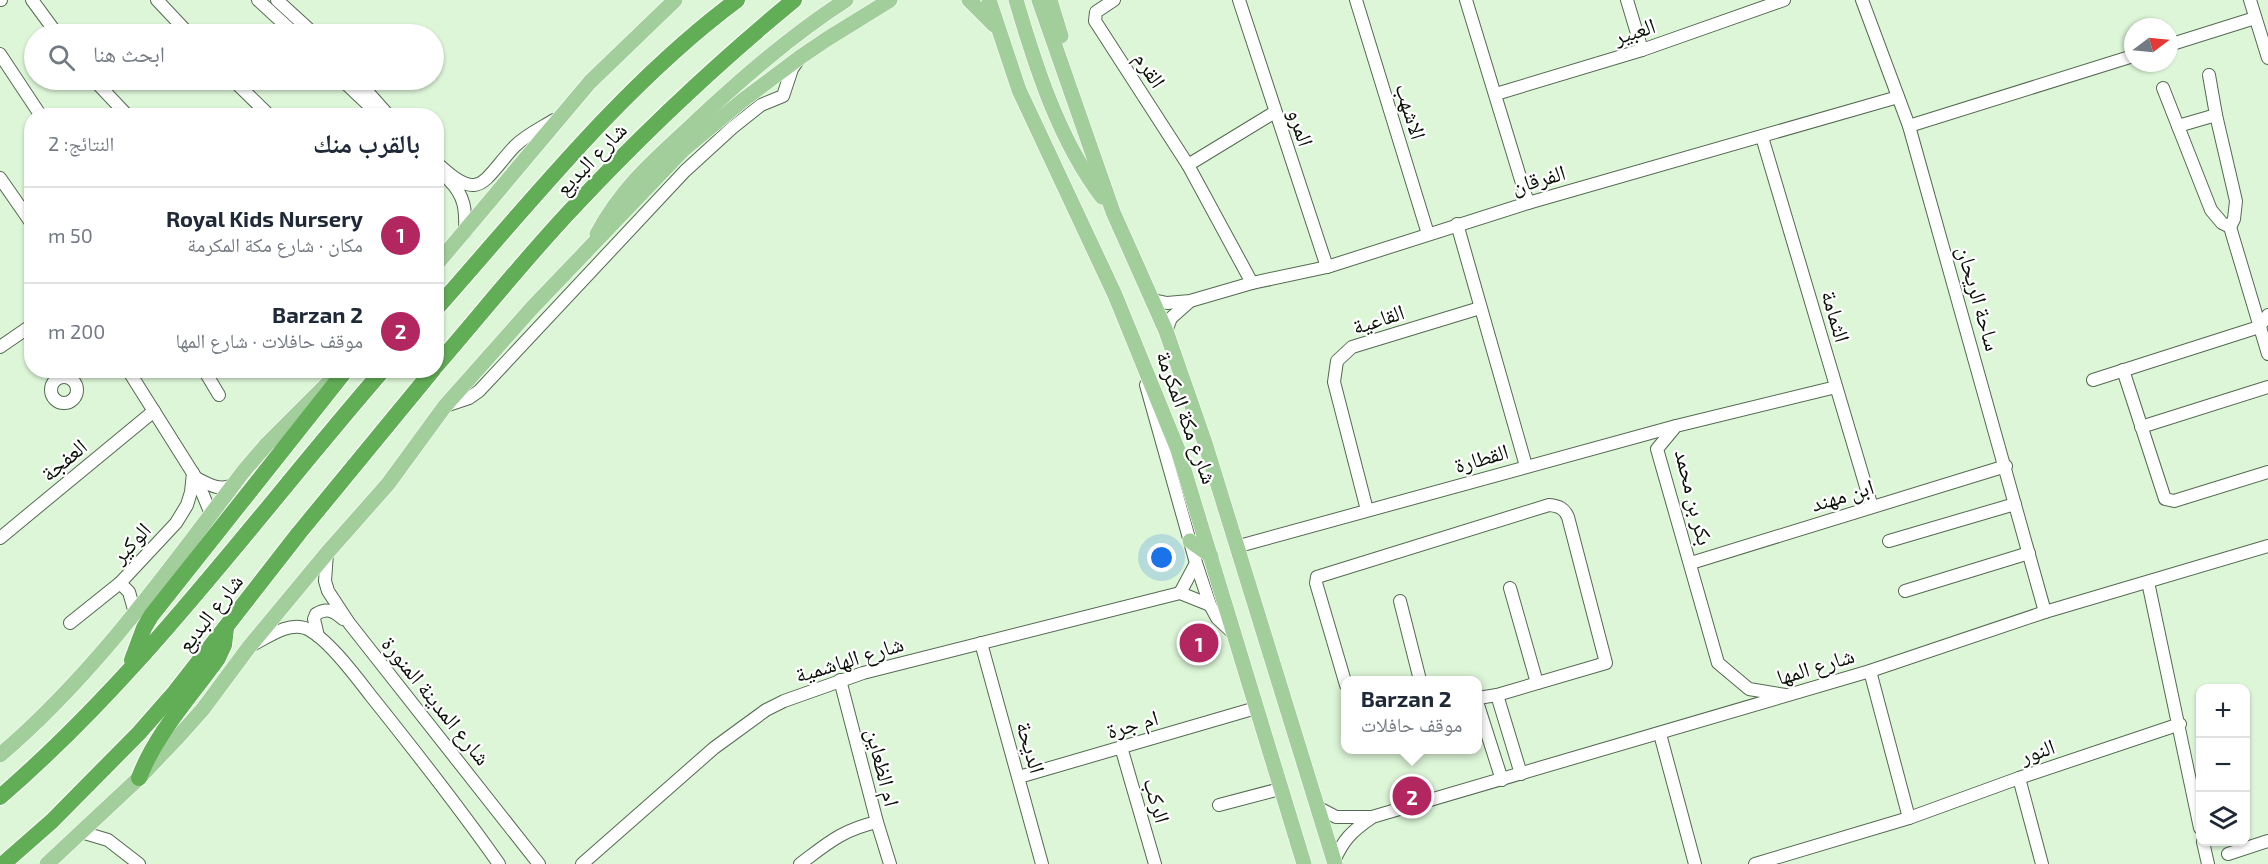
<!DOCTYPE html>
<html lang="ar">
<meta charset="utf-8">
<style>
:root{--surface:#fff;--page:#f2f2f3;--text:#1f2937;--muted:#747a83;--line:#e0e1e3;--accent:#b32761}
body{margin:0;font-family:"Exo 2","Noto Naskh Arabic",sans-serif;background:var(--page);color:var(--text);direction:rtl}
.controls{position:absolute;right:18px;bottom:18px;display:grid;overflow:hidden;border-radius:12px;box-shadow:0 2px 4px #0004}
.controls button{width:54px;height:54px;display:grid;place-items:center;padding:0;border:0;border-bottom:2px solid var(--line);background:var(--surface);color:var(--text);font:30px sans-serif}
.compass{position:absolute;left:2124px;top:18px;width:54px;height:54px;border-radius:50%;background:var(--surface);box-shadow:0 2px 4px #0004;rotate:74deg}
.you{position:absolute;left:1162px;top:558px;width:21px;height:21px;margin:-15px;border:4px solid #fff;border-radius:50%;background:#1a73e8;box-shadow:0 0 0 9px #1a73e833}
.badge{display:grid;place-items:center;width:39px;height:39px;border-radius:50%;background:var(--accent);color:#fff;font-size:20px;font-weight:700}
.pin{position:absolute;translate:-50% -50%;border:3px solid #fff;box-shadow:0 2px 6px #0006}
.popup{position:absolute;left:1341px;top:676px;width:141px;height:78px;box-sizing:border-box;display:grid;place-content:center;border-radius:12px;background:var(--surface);filter:drop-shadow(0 2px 4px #0005);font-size:20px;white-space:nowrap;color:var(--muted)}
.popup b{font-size:22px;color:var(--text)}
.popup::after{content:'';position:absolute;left:50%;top:100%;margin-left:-12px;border:12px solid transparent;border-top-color:var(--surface)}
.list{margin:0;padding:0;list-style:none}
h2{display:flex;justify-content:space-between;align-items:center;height:78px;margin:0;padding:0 24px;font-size:26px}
h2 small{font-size:20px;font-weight:400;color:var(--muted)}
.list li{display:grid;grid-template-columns:39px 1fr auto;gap:18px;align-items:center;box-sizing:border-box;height:96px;padding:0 24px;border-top:2px solid var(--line)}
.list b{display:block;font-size:22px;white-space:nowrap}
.list p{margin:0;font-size:20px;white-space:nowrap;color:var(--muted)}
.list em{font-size:20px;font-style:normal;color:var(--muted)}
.icon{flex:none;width:33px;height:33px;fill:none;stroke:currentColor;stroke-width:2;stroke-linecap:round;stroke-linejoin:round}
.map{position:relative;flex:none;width:2268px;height:864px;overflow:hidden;direction:ltr}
.search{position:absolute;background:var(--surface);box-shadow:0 2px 4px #0004;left:24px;top:24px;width:420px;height:66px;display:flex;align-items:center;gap:15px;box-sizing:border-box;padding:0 21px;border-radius:33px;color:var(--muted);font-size:22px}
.panel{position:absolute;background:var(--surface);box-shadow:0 2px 4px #0004;left:24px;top:108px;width:420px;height:270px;border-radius:24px;direction:rtl}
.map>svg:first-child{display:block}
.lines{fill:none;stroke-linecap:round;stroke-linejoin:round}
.minor-casing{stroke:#546a51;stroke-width:14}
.major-casing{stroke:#fff;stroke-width:16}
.highway-casing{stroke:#fff;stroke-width:18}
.minor{stroke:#fff;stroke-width:12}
.major{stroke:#a1ce9a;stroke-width:15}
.highway{stroke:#62ae56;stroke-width:16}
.labels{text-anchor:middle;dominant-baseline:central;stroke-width:4.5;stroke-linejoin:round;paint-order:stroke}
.street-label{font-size:22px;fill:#0a1208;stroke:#fff}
</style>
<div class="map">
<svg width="2268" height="864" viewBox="0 0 2268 864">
<rect width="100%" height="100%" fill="#ddf6d8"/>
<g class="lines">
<defs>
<g id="minor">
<polyline points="0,0 1,0"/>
<polyline points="32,0 57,34"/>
<polyline points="157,0 189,34"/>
<polyline points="258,0 295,34"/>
<polyline points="277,0 314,34"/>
<polyline points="1114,0 1096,12 1095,21 1188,165 1252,283"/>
<polyline points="1239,0 1327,267"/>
<polyline points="1356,0 1428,234"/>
<polyline points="1466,0 1528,203"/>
<polyline points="1627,0 1642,50"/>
<polyline points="1862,0 1909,126 2045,612"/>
<polyline points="2250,0 2268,58"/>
<polyline points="2169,45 2255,18"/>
<polyline points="0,54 41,116"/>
<polyline points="2209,75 2216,115 2236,201 2234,219 2230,227"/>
<polyline points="94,80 128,116"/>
<polyline points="233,80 270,116"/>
<polyline points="342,80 380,116"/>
<polyline points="357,80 389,116"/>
<polyline points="2163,88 2211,210 2222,223 2230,227 2268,354"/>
<polyline points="1496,94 1642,50 1784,0"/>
<polyline points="1909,126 2133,56"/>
<polyline points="2178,126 2216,115"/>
<polyline points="1762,137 1872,507"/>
<path d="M436,162C481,205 482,181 515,146C526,135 541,128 554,120"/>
<polyline points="1188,165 1275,112"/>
<polyline points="0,178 32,224"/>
<path d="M449,180C465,196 466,210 465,232"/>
<polyline points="1457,224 1526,466"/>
<polyline points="1153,300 1167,303 1190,301 1252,283 1327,267 1528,203 1898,97"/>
<polyline points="1166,331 1171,318 1189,302"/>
<polyline points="0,347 32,325"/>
<polyline points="128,370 196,478 211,514"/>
<polyline points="204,370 219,395"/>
<polyline points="2123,370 2165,499 2174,501 2268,472"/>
<circle cx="64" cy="390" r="13"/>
<polyline points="2093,380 2259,327 2268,315"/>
<polyline points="1146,385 1196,563 1210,605 1217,618 1233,633"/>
<polyline points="445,406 469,398 479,391 685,171 732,128 761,105 783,96 792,69 798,60"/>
<polyline points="2141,427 2268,387"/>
<path d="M196,478C210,485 219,491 233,485"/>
<polyline points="1367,510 1334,382 1337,361 1352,347 1480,308"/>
<polyline points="0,538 154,411"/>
<polyline points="1889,541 2015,504"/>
<polyline points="1239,546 1676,426"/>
<polyline points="327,553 325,581 328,591 349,623 539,864"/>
<polyline points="1691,563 2006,466"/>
<polyline points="2148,582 2200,828"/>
<polyline points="120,583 129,592 135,613"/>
<polyline points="1510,588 1537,683"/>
<polyline points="1905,591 2029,553"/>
<polyline points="1180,593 1196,563"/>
<polyline points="1400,601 1420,680"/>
<polyline points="70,623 120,583 176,523 187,505 191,492 193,473"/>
<path d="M318,636L314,619L316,614C327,607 334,611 343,619"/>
<polyline points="981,643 1042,864"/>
<path d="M254,644C268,637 288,622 305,628C326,636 357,678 371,696C415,751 459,807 499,864"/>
<polyline points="1870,671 1909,818"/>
<polyline points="840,680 877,822 890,864"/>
<path d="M1346,685L1316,583L1317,577L1549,505C1559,506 1564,508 1568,517L1606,663L1497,695L1478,698"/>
<polyline points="1497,695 1521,774"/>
<polyline points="1785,695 1749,689 1718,663 1657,449 1676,426 1836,387"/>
<polyline points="1478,705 1502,780"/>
<polyline points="1660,734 1695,864"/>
<polyline points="1121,747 1155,864"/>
<polyline points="1019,777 1256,708"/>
<polyline points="2019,778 2042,864"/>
<polyline points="1219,805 1280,789"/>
<polyline points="1319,808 1336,817 1372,817 1870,671 2045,612 2268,546"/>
<polyline points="81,832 108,840 139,864"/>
<polyline points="2203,842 2208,864"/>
<polyline points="2228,854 2268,841"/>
<path d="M1334,861C1343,840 1352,831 1371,818"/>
<polyline points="582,864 714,748 766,710 784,701 863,673 1180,593 1210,605"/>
<path d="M800,864C828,843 842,830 877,822"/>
<polyline points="1755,864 1909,818 2019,778 2180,724"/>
</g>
<g id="major">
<polyline points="969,0 994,25"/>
<polyline points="989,0 1019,90 1115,295 1178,450 1304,864"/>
<path d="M1016,0C1036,68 1059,140 1102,197"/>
<polyline points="1039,0 1113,212 1166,331 1205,443 1335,864"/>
<polyline points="1050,0 1061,36"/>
<path d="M597,234C622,188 652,162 690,127C738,82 790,36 846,0"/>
<polyline points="436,265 590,82 675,0"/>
<polyline points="1190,541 1211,556"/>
<path d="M0,755C95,674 168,571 243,472L267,444L330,381"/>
<polyline points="47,864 139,778 178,737 203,709 249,647 327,553 388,484 445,406 531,309 683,150 743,100 799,58 827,39 890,0"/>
</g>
<g id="highway">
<path d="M436,309C529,204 624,84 737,0"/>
<path d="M436,366C481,314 524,260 571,210C641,135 715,65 794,0"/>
<polyline points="132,660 144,628 151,616 346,370"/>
<path d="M139,778C156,733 191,696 218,658L224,645L226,628"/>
<path d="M0,797C145,672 258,514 383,370"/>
<polyline points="3,864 52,821 139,733 175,692 299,533 433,370"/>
</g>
</defs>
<use href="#minor" class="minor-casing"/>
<use href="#major" class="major-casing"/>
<use href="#highway" class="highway-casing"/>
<use href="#minor" class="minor"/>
<use href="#major" class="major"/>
<use href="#highway" class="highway"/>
</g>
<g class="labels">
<g class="street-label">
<text transform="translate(1634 30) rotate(-18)">العبير</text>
<text transform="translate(1151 69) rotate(57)">القرم</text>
<text transform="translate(1412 111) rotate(73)">الاشهب</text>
<text transform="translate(1302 127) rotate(72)">المرو</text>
<text transform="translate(590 158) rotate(-46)">شارع البديع</text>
<text transform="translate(1538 178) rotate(-16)">الفرقان</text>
<text transform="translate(1980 298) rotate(74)">ساحة الريحان</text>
<text transform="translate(1837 316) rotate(74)">الثمامة</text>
<text transform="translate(1378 318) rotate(-18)">القاعية</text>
<text transform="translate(1188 417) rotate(70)">شارع مكة المكرمة</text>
<text transform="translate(1481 457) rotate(-16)">القطارة</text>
<text transform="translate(63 459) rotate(-40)">العفجة</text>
<text transform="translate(1842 494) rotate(-17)">ابن مهند</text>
<text transform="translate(1695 497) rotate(76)">بكر بن محمد</text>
<text transform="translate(130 542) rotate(-47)">الوكير</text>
<text transform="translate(209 612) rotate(-52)">شارع البديع</text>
<text transform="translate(849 658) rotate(-17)">شارع الهاشمية</text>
<text transform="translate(1815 665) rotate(-17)">شارع المها</text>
<text transform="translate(437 700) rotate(51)">شارع المدينة المنورة</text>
<text transform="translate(1132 723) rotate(-16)">ام جرة</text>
<text transform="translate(1032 747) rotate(74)">الديحة</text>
<text transform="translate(2037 750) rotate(-19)">النور</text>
<text transform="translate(884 767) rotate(76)">ام الظعاين</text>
<text transform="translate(1158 800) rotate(74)">الركب</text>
</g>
</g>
</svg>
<div class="controls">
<button>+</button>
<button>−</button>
<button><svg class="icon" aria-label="layers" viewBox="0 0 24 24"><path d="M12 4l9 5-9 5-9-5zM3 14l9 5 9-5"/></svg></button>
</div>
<svg class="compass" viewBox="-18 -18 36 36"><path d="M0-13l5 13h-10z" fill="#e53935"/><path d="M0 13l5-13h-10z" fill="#747a83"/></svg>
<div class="you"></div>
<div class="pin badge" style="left:1199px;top:643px">1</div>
<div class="pin badge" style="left:1412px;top:796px">2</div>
<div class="popup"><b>Barzan 2</b>موقف حافلات</div>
<div class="search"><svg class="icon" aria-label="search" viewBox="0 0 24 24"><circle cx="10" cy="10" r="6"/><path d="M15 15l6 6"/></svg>ابحث هنا</div>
<section class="panel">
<h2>بالقرب منك<small>النتائج: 2</small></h2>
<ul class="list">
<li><span class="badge">1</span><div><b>Royal Kids Nursery</b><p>مكان · شارع مكة المكرمة</p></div><em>50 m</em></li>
<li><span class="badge">2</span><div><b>Barzan 2</b><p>موقف حافلات · شارع المها</p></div><em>200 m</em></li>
</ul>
</section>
</div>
